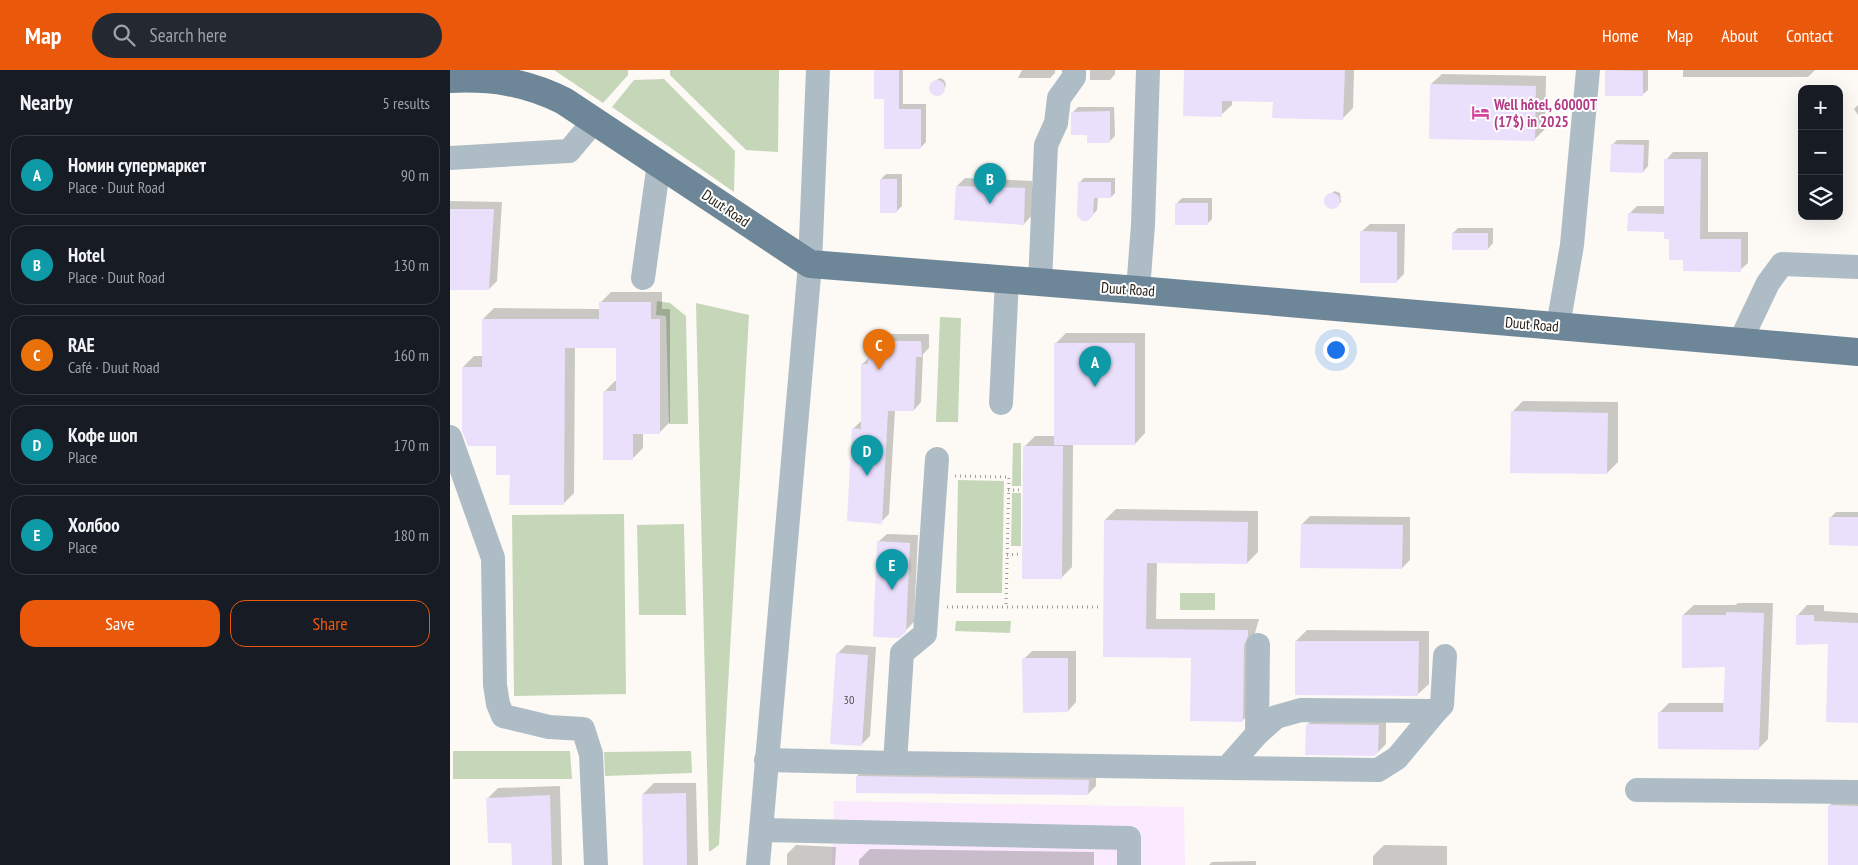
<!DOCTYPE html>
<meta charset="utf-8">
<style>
:root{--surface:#171b24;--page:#242831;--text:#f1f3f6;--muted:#9ea1a6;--line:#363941;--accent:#ea580c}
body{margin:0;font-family:"PT Sans Narrow",sans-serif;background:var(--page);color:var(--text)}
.controls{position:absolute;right:15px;top:15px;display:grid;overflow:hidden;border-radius:10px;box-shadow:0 5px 20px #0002}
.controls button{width:45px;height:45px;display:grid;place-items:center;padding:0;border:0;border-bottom:1px solid var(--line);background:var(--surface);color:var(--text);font:25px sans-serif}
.you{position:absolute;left:885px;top:279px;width:18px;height:18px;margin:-12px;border:4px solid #fff;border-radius:50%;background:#1a73e8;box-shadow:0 0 0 8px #1a73e833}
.badge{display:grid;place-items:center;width:32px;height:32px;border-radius:50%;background:var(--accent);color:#fff;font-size:16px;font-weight:700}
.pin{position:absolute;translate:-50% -41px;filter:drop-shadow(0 1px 2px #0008)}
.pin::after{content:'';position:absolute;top:26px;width:18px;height:15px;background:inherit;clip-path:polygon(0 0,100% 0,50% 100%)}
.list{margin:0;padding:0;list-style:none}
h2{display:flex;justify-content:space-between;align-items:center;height:65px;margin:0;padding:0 20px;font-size:21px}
h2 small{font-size:16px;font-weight:400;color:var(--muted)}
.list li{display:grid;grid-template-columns:32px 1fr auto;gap:15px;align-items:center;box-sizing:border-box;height:80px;margin:0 10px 10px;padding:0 10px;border:1px solid var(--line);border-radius:15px}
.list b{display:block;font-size:19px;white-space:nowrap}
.list p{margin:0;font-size:16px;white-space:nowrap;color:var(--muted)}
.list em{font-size:16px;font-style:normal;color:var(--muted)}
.actions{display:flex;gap:10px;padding:15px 20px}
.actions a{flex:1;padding:11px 0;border:1px solid var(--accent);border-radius:15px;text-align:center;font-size:18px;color:var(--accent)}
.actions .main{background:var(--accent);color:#fff}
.icon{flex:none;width:28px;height:28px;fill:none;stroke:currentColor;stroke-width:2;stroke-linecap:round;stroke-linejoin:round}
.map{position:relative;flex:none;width:1408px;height:795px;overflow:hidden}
header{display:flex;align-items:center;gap:30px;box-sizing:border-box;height:70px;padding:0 25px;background:var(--accent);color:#fff}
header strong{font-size:24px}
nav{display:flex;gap:28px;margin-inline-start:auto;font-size:18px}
.search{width:350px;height:45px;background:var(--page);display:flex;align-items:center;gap:12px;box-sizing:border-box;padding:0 18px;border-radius:28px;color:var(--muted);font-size:19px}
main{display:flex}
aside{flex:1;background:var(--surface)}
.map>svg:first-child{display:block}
.commercial{fill:#fbeafd}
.green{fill:#c6d6b9}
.shadow{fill:#0003}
.building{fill:#ebe0fc}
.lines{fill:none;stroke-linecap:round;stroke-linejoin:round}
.path{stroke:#a19e97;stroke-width:3;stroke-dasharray:1 4;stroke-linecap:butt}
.minor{stroke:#aebcc6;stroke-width:24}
.major{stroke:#6d8799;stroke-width:28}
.labels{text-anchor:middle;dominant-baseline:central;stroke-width:4;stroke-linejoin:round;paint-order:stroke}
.number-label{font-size:12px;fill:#544d4c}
.hotel-label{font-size:15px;font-weight:bold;fill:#b23c85;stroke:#fff;text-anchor:start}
.street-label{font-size:15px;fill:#211c12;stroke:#fff}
</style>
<header>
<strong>Map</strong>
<div class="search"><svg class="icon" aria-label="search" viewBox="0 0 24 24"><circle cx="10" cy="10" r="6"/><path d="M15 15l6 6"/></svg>Search here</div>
<nav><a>Home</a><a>Map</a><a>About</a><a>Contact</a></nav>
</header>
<main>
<aside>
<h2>Nearby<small>5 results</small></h2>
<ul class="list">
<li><span class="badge" style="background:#0f9aa8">A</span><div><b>Номин супермаркет</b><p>Place · Duut Road</p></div><em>90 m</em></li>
<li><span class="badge" style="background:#0f9aa8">B</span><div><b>Hotel</b><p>Place · Duut Road</p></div><em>130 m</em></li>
<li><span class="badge" style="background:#e8710a">C</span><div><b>RAE</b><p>Café · Duut Road</p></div><em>160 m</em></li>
<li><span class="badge" style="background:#0f9aa8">D</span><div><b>Кофе шоп</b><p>Place</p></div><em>170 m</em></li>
<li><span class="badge" style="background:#0f9aa8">E</span><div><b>Холбоо</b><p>Place</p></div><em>180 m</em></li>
</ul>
<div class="actions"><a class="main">Save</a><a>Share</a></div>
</aside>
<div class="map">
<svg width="1408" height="795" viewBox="0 0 1408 795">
<rect width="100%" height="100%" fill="#fdfaf5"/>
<polygon class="commercial" points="384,731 734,737 735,795 382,795"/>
<g class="green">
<polygon points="104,0 178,0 178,5 153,33"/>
<polygon points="220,0 329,0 328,82 296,80 220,5"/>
<polygon points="214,9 285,81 284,122 162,37 184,10"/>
<polygon points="207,231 220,233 236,246 238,354 219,354 216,246 206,245"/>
<polygon points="246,233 299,245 269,775 259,782"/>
<polygon points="490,247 511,248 508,352 486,352"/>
<polygon points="563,373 571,373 571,416 562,416"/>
<polygon points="508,410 554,411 552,523 506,523"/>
<polygon points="562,423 571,423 571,476 561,476"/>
<polygon points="174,444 176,624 64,626 62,445"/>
<polygon points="234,454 236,545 189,545 187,455"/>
<rect x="730" y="523" width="35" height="17"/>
<polygon points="506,551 561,551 560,563 505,561"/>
<polygon points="3,681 120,681 122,709 3,709"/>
<polygon points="241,681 242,703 155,706 154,682"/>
</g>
<g class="shadow">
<polygon points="425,0 453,0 453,34 476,34 476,72 470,78 435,27"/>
<polygon points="572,0 605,0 605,3 600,8 568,8"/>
<polygon points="640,0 665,0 665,4 660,10 640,10"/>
<polygon points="735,0 904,0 903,38 893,48 824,31 782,30 782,35 771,45"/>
<polygon points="1157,0 1198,0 1198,20 1192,25 1156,1"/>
<polygon points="1233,0 1365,0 1358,7 1233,7"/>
<polygon points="992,4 1096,6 1095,59 1084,70 981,14"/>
<polygon points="490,8 494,10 496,14 495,18 486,24 482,23 480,18 483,12"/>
<polygon points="1408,35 1408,45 1404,39"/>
<polygon points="628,37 664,37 665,66 659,72 638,64 622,43"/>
<polygon points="1167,70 1199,70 1198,96 1193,102 1162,75"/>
<polygon points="1223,82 1258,82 1258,162 1298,162 1298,193 1290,200 1234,189 1215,160 1179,144 1187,136 1216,136 1216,90"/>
<polygon points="436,104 452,104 452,136 447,141 431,109"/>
<polygon points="515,108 582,111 582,145 574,154 507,116"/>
<polygon points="634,108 665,108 665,123 661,127 648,127 647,140 639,149 629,113"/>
<polygon points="885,121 890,123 891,132 882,138 877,136 875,132 877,126"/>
<polygon points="732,128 762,128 762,149 757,154 726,134"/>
<polygon points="0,131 52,132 47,211 39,219 0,219"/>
<polygon points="920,154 955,154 954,204 946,212 911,162"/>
<polygon points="1008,158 1043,158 1043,173 1038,179 1003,163"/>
<polygon points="161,222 212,222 212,239 220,239 220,352 209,363 193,363 193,378 182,389 154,322 165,311 167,311 167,277 125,277 124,423 113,434 61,404 13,297 24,286 33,286 33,249 44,238 150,239 150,233"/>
<polygon points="616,263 695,263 695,363 685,374 623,374 622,497 611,508 575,376 585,366 605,366 605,274"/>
<polygon points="427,264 479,264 479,278 473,284 471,332 464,340 445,340 439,444 431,452 403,359 411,351 412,294 419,288 419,272"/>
<polygon points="1073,331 1168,332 1168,392 1157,403 1062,342"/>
<polygon points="666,439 808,441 808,482 797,493 707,492 706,549 809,549 805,563 804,640 793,650 742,586 654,585 655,450"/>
<polygon points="1386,442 1408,442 1408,474 1381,447"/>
<polygon points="860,446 960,447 960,490 952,498 852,454"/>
<polygon points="437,464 468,465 464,552 455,561 428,472"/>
<polygon points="1288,533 1323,533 1318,669 1308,679 1209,643 1219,633 1275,633 1276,596 1233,545 1244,535 1285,535"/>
<polygon points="1357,535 1374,535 1374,541 1408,543 1408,652 1380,573 1347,546"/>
<polygon points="857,560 979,561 979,614 968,624 846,571"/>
<polygon points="396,575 426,577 420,666 412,674 388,583"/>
<polygon points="582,581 626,581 626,632 618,641 574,589"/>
<polygon points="865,647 936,647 936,674 928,682 857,655"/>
<polygon points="415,698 646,702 646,716 638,724 407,706"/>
<polygon points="204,713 246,713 248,795 195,795 193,724"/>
<polygon points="110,716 112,795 63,795 62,771 38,728 48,718"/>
<polygon points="1390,725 1408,725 1408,795 1379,795 1379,736"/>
<polygon points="346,775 386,777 385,795 337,795 337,784"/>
<polygon points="934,775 997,776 997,795 923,795 923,786"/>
<polygon points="420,779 644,782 644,795 409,795 409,790"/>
<polygon points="806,791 806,795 759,795 762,792"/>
</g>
<g class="building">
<polygon points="424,0 449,0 449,39 471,39 471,79 434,79 434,29 424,29"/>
<polygon points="734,0 895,0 893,50 822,48 823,32 772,31 772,47 733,46"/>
<polygon points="1155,0 1193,1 1193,26 1155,26"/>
<circle cx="487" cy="18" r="8"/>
<polygon points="980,14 1086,16 1085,71 979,69"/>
<polygon points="660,41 660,73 637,73 637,65 621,65 621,42"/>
<polygon points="1161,74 1194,75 1193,103 1160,102"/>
<polygon points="1214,89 1251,89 1250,169 1291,169 1291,202 1233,201 1233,190 1219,190 1219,169 1214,169 1214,162 1177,161 1178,143 1214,144"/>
<rect x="430" y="109" width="17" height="34"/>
<polygon points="628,112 661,112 661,128 644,128 643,146 637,151 632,151 627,146"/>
<polygon points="506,116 575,118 574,155 504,150"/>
<circle cx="882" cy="131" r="8"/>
<rect x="725" y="133" width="33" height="22"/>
<polygon points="0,139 44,139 39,220 0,220"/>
<polygon points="910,161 947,162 947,213 910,213"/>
<rect x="1002" y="163" width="36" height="17"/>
<polygon points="149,232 201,232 201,249 210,249 210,364 183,364 183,390 153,390 153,321 166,321 166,278 115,278 114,435 59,435 60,405 46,405 46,376 18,376 12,361 12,297 32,297 32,249 149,249"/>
<polygon points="418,271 471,271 472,287 466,287 464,341 438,341 432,454 397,451 402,358 411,359 411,294 418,294"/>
<rect x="604" y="273" width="81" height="102"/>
<polygon points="1061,341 1158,343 1157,404 1060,403"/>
<polygon points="573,376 613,376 612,509 572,509"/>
<polygon points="1379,447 1408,447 1408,476 1379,475"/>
<polygon points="654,450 798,452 797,494 697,493 696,559 798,560 798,566 794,575 793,652 740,651 741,588 653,587"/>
<polygon points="851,454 953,455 952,499 850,498"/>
<polygon points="427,471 460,473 456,562 449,568 423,567"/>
<polygon points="1276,542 1314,543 1309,680 1208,679 1208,642 1273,642 1275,597 1232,598 1232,545 1276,545"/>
<polygon points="1346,545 1364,545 1364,551 1408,553 1408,653 1376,652 1378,574 1346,575"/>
<polygon points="845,571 969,571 968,626 845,625"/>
<polygon points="386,583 418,585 412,676 380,674"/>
<polygon points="572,588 618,588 618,642 573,643"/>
<polygon points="856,654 929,655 928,683 924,686 855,685"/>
<polygon points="406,706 639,710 638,725 406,723"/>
<polygon points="236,723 237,795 193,795 192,724"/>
<polygon points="100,725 102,795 62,795 61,773 38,773 36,728"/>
<polygon points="1378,735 1408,736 1408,795 1378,795"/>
</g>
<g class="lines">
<g class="path">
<polyline points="505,406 559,407 556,537"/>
<polyline points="558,420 573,420"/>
<polyline points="557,485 572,484"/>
<polyline points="497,537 651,537"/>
</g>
<g class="minor">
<polyline points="0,88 119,81 145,50"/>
<polyline points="193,208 209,93"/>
<polyline points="590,213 596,75 606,53 609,28 624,7 624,0"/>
<polyline points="688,220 693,155 698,0"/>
<polyline points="1108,256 1122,175 1138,0"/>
<polyline points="1290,272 1318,213 1332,194 1408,197"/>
<polyline points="551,333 557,210"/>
<polyline points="0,367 43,488 45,615 48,634 53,646 99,657 133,659 141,684 146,795"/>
<polyline points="807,664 808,575"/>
<polyline points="316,690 445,693 452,583 475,564 487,389"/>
<polyline points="445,693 777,698 807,664 826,647 851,640 986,641 992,635 995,586"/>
<polyline points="777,698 928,700 947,688 986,641"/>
<polyline points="1187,720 1408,722"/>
<polyline points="311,760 679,768 679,795"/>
<polyline points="308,795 360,194 368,0"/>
</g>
<path class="major" d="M0,9C42,7 76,12 114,31L360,194L688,220L1408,282"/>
</g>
<defs>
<symbol id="hotel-bare" viewBox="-9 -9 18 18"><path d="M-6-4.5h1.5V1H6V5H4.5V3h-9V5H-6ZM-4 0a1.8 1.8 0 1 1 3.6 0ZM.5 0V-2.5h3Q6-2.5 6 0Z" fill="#d1479c" stroke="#fff" stroke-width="2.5" paint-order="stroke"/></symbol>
</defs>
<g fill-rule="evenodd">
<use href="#hotel-bare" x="1018" y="30" width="25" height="25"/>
</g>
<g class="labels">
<g class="number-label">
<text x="399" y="629">30</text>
</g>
<g class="hotel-label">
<text x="1044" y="34">Well hôtel, 60000T<tspan x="1044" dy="17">(17$) in 2025</tspan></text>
</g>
<g class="street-label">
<text transform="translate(276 138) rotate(34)">Duut Road</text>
<text transform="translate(678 219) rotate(4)">Duut Road</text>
<text transform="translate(1082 254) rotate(5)">Duut Road</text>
</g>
</g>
</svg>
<div class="controls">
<button>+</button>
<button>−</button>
<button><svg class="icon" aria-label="layers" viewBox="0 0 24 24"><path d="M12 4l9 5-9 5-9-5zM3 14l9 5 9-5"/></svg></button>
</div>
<div class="you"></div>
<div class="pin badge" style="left:645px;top:317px;background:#0f9aa8">A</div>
<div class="pin badge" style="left:540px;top:134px;background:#0f9aa8">B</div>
<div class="pin badge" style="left:429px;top:300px;background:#e8710a">C</div>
<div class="pin badge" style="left:417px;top:406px;background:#0f9aa8">D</div>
<div class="pin badge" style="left:442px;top:520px;background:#0f9aa8">E</div>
</div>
</main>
